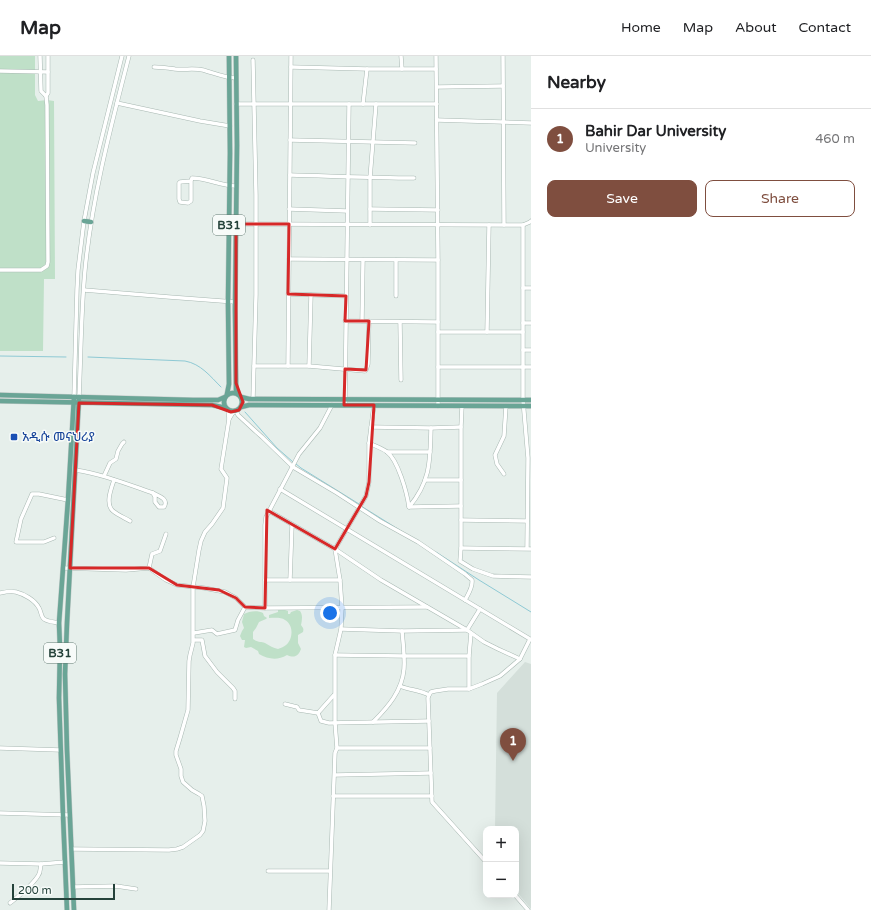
<!DOCTYPE html>
<meta charset="utf-8">
<style>
:root{--surface:#fff;--page:#f6f6f6;--text:#202124;--muted:#757577;--line:#e0e0e0;--accent:#7f4e3f}
body{margin:0;font-family:"Varela Round","Noto Sans Ethiopic",sans-serif;background:var(--page);color:var(--text)}
.controls{position:absolute;right:12px;bottom:12px;display:grid;overflow:hidden;border-radius:8px;box-shadow:0 4px 16px #0002}
.controls button{width:36px;height:36px;display:grid;place-items:center;padding:0;border:0;border-bottom:1px solid var(--line);background:var(--surface);color:var(--text);font:20px sans-serif}
.scale{position:absolute;left:12px;bottom:10px;width:103px;box-sizing:border-box;padding-left:4px;border:2px solid #24423a;border-top:0;font-size:11px;line-height:14px;white-space:nowrap;color:#24423a;-webkit-text-stroke:3px #f7fbf9;paint-order:stroke}
.you{position:absolute;left:330px;top:557px;width:14px;height:14px;margin:-10px;border:3px solid #fff;border-radius:50%;background:#1a73e8;box-shadow:0 0 0 6px #1a73e833}
.badge{display:grid;place-items:center;width:26px;height:26px;border-radius:50%;background:var(--accent);color:#fff;font-size:13px;font-weight:700}
.pin{position:absolute;translate:-50% -33px;filter:drop-shadow(0 1px 2px #0008)}
.pin::after{content:'';position:absolute;top:21px;width:14px;height:12px;background:inherit;clip-path:polygon(0 0,100% 0,50% 100%)}
.list{margin:0;padding:0;list-style:none}
h2{display:flex;justify-content:space-between;align-items:center;height:52px;margin:0;padding:0 16px;font-size:17px}
h2 small{font-size:13px;font-weight:400;color:var(--muted)}
.list li{display:grid;grid-template-columns:26px 1fr auto;gap:12px;align-items:center;box-sizing:border-box;height:60px;padding:0 16px;border-top:1px solid var(--line)}
.list b{display:block;font-size:15px;white-space:nowrap}
.list p{margin:0;font-size:13px;white-space:nowrap;color:var(--muted)}
.list em{font-size:13px;font-style:normal;color:var(--muted)}
.actions{display:flex;gap:8px;padding:12px 16px}
.actions a{flex:1;padding:9px 0;border:1px solid var(--accent);border-radius:8px;text-align:center;font-size:14px;color:var(--accent)}
.actions .main{background:var(--accent);color:#fff}
.map{position:relative;flex:none;width:531px;height:854px;overflow:hidden}
header{display:flex;align-items:center;gap:24px;box-sizing:border-box;height:56px;padding:0 20px;background:var(--surface);border-bottom:1px solid var(--line)}
header strong{font-size:19px}
nav{display:flex;gap:22px;margin-inline-start:auto;font-size:14px}
main{display:flex}
aside{flex:1;background:var(--surface)}
.map>svg:first-child{display:block}
.built{fill:#d4dfda}
.green{fill:#bfe0c8}
.lines{fill:none;stroke-linecap:round;stroke-linejoin:round}
.stream{stroke:#8ec9d4;stroke-width:1}
.minor-casing{stroke:#a8b8b2;stroke-width:4.5}
.major-casing{stroke:#c2cac8;stroke-width:5.5}
.minor{stroke:#fff;stroke-width:3.5}
.major{stroke:#6aa596;stroke-width:4.5}
.marked{fill:none;stroke:#d62828;stroke-width:3;stroke-linejoin:round}
.transit-dot{fill:#1a4fb4;stroke:#f7fbf9;stroke-width:1.5}
.labels{text-anchor:middle;dominant-baseline:central;stroke-width:3;stroke-linejoin:round;paint-order:stroke}
.shield{fill:#f7fbf9;stroke:#637a73;stroke-width:1}
.shield-label{font-size:12px;font-weight:bold;fill:#24423a}
.transit-label{font-size:13px;fill:#164399;stroke:#f7fbf9;text-anchor:start}
</style>
<header>
<strong>Map</strong>
<nav><a>Home</a><a>Map</a><a>About</a><a>Contact</a></nav>
</header>
<main>
<div class="map">
<svg width="531" height="854" viewBox="0 0 531 854">
<rect width="100%" height="100%" fill="#e6efeb"/>
<polygon class="built" points="525,606 531,608 531,853 516,835 516,773 495,773 497,637"/>
<g class="green">
<polygon points="0,0 35,0 35,39 38,45 47,44 54,45 55,223 44,223 43,295 0,295"/>
<path d="M278,554H285L288,555V558H290L291,556L297,554L300,555C303,559 302,564 301,569C303,572 304,572 303,576L298,579V587L301,593C298,601 294,602 287,599C277,605 268,603 259,598L258,595L251,591L246,592L244,591L245,584H242L240,580L242,575L244,572L242,566L244,558C249,555 258,554 263,557L264,560L267,562L266,563L259,566L256,572L253,576V583C259,587 261,585 265,587C270,590 273,592 278,593C280,592 284,591 286,589C293,583 294,569 285,564C281,561 274,562 269,562V559L278,556Z"/>
</g>
<g class="lines">
<g class="stream">
<polyline points="0,300 66,301"/>
<path d="M88,301L185,305C201,308 210,320 221,331"/>
<polyline points="245,356 277,392 293,406"/>
<polyline points="296,408 301,412 359,448"/>
<polyline points="361,450 406,478"/>
<polyline points="436,496 479,524 531,556"/>
</g>
<defs>
<g id="minor">
<polyline points="401,0 402,13"/>
<polyline points="436,0 438,204 438,350"/>
<polyline points="503,0 504,169"/>
<path d="M154,11C161,11 168,12 175,13C185,14 194,12 203,14C214,17 225,22 236,22"/>
<polyline points="291,11 367,13 436,13"/>
<polyline points="0,15 48,16"/>
<polyline points="437,31 503,30"/>
<polyline points="46,40 48,37 48,0"/>
<polyline points="117,47 200,65 230,70"/>
<polyline points="236,48 437,48"/>
<polyline points="363,48 367,13"/>
<polyline points="437,64 531,67"/>
<polyline points="290,84 415,87"/>
<path d="M290,119C331,120 373,122 414,122"/>
<path d="M191,125V145L188,147L180,146L179,143V127L180,126L191,125L192,122C207,122 221,130 236,130"/>
<polyline points="289,153 347,155"/>
<polyline points="370,153 438,154"/>
<polyline points="236,168 523,169 530,166 531,165"/>
<polyline points="370,169 370,122 376,48"/>
<polyline points="523,169 523,344 528,402 527,492"/>
<polyline points="289,203 438,204"/>
<polyline points="396,204 396,240"/>
<polyline points="0,214 41,214 47,210 48,206 47,49 46,40 41,35 40,0"/>
<polyline points="523,232 531,232"/>
<polyline points="84,234 169,241 235,246"/>
<polyline points="288,238 346,240"/>
<polyline points="345,265 438,266"/>
<polyline points="362,265 363,204"/>
<polyline points="400,266 401,324"/>
<polyline points="523,267 531,267"/>
<polyline points="438,276 523,276"/>
<polyline points="487,276 489,169"/>
<polyline points="523,294 531,294"/>
<polyline points="254,310 309,310 365,315 366,314 368,308 369,265"/>
<polyline points="288,310 291,0"/>
<polyline points="309,310 311,239"/>
<polyline points="438,311 531,311"/>
<polyline points="74,341 77,233 78,214 84,165 93,117 122,0"/>
<path d="M79,341C81,299 81,255 85,214C92,141 111,70 129,0"/>
<polyline points="253,343 256,239 256,139 253,4"/>
<polyline points="345,349 349,48"/>
<polyline points="462,350 461,371 461,492 460,505 473,513 493,520 531,521"/>
<polyline points="228,354 229,363 232,358 235,355"/>
<path d="M236,355L238,359L252,372L262,381L293,411L337,437L380,465L418,486L465,518L472,524C473,532 468,538 465,544"/>
<polyline points="371,371 431,372 461,371"/>
<path d="M369,387C375,390 382,392 387,396C398,404 407,437 409,451L461,450"/>
<polyline points="387,396 430,396"/>
<path d="M75,414C102,418 127,428 153,437"/>
<polyline points="504,418 497,408 495,399 504,380 506,350"/>
<polyline points="104,420 110,407 116,403 118,395 122,388 124,386"/>
<path d="M114,424C111,433 105,448 113,455C118,459 125,462 130,465"/>
<polyline points="425,424 461,424"/>
<polyline points="280,433 530,583 520,603 500,620 482,628 469,633 448,633 435,635 431,636 429,639 428,642 432,746 486,806"/>
<path d="M153,437C159,440 169,443 164,451H159L155,446V441Z"/>
<path d="M409,451C431,425 430,404 431,372"/>
<polyline points="269,455 335,493 381,524 467,574 484,586 498,593 520,603"/>
<polyline points="461,464 527,465"/>
<polyline points="54,482 44,486 16,486 21,463 32,438 39,438 68,444"/>
<polyline points="461,492 531,493"/>
<polyline points="63,512 126,514 149,512 166,524 177,529 204,532 225,536 236,542 245,551 265,552 427,551"/>
<polyline points="149,512 152,498 160,495 166,478"/>
<polyline points="265,524 340,524"/>
<polyline points="290,524 292,469"/>
<path d="M0,537C5,536 11,535 16,536C24,538 35,544 39,552C41,555 41,561 44,563C48,566 55,566 59,567"/>
<polyline points="265,552 265,469 266,461 299,398 320,372 332,349"/>
<polyline points="341,573 402,575 467,574 480,553"/>
<polyline points="194,577 212,574 217,578 235,574 238,564 245,551"/>
<polyline points="194,584 202,584 205,600 217,616 233,632 235,635 235,643"/>
<polyline points="335,599 404,600 469,600"/>
<path d="M400,630C409,634 420,634 429,639"/>
<polyline points="469,633 469,600 471,577"/>
<polyline points="285,648 297,651 299,654 318,657 334,639"/>
<polyline points="318,657 321,665 329,667 429,665"/>
<path d="M373,666C388,651 402,635 404,613C405,601 403,586 402,575"/>
<polyline points="0,692 60,694"/>
<polyline points="337,692 430,692"/>
<polyline points="335,719 431,717"/>
<polyline points="333,740 432,740"/>
<polyline points="0,757 69,759"/>
<polyline points="71,793 169,794 177,793 183,791 200,779 203,775 205,765 204,750 202,740 199,738 192,734 183,726 181,720 181,713 176,699 176,695 180,682 188,654 189,605 190,599 193,587 193,531 199,494 201,485 205,476 212,468 223,452 227,422 221,413 229,363"/>
<polyline points="0,807 41,808 65,806"/>
<polyline points="268,815 330,815"/>
<polyline points="73,831 116,830 136,833"/>
<polyline points="515,839 528,854"/>
<path d="M10,847C19,840 32,829 38,820C41,816 40,812 41,808"/>
<polyline points="329,854 335,697 337,692 335,667 335,599 341,573 342,552 340,524 335,493 366,440 369,426 369,387 374,349"/>
</g>
<g id="major">
<polyline points="236,0 237,89 235,253 236,327 236,334 238,338"/>
<polyline points="84,165 91,166"/>
<circle cx="233" cy="346" r="9"/>
<polyline points="227,338 229,328 228,246 230,97 229,0"/>
<polyline points="0,339 193,344 218,344 225,341"/>
<polyline points="241,341 249,343 531,344"/>
<polyline points="0,345 212,349 226,352"/>
<polyline points="241,351 249,349 531,350"/>
<polyline points="67,854 63,759 59,642 60,592 59,567 68,444 74,341"/>
<polyline points="74,854 67,694 65,618 67,567 79,341"/>
</g>
</defs>
<use href="#minor" class="minor-casing"/>
<use href="#major" class="major-casing"/>
<use href="#minor" class="minor"/>
<use href="#major" class="major"/>
</g>
<path class="marked" d="M236,168H289L288,238L346,240L345,265H369L366,314L345,313L344,349H374L369,426L366,440L335,493L267,454L265,552L245,551L236,542L219,534L177,529L149,512H70L79,347L212,349L231,356L239,354L243,346L236,327Z"/>
<rect class="transit-dot" x="10" y="377" width="8" height="8" rx="2"/>
<g class="labels">
<g class="shield">
<rect x="213" y="159" width="32" height="20" rx="3"/>
<rect x="44" y="587" width="32" height="20" rx="3"/>
</g>
<g class="shield-label">
<text x="229" y="169">B31</text>
<text x="60" y="597">B31</text>
</g>
<g class="transit-label">
<text x="22" y="381">አዲሱ መናህሪያ</text>
</g>
</g>
</svg>
<div class="controls">
<button>+</button>
<button>−</button>
</div>
<div class="scale">200 m</div>
<div class="you"></div>
<div class="pin badge" style="left:513px;top:705px">1</div>
</div>
<aside>
<h2>Nearby<small></small></h2>
<ul class="list">
<li><span class="badge">1</span><div><b>Bahir Dar University</b><p>University</p></div><em>460 m</em></li>
</ul>
<div class="actions"><a class="main">Save</a><a>Share</a></div>
</aside>
</main>
